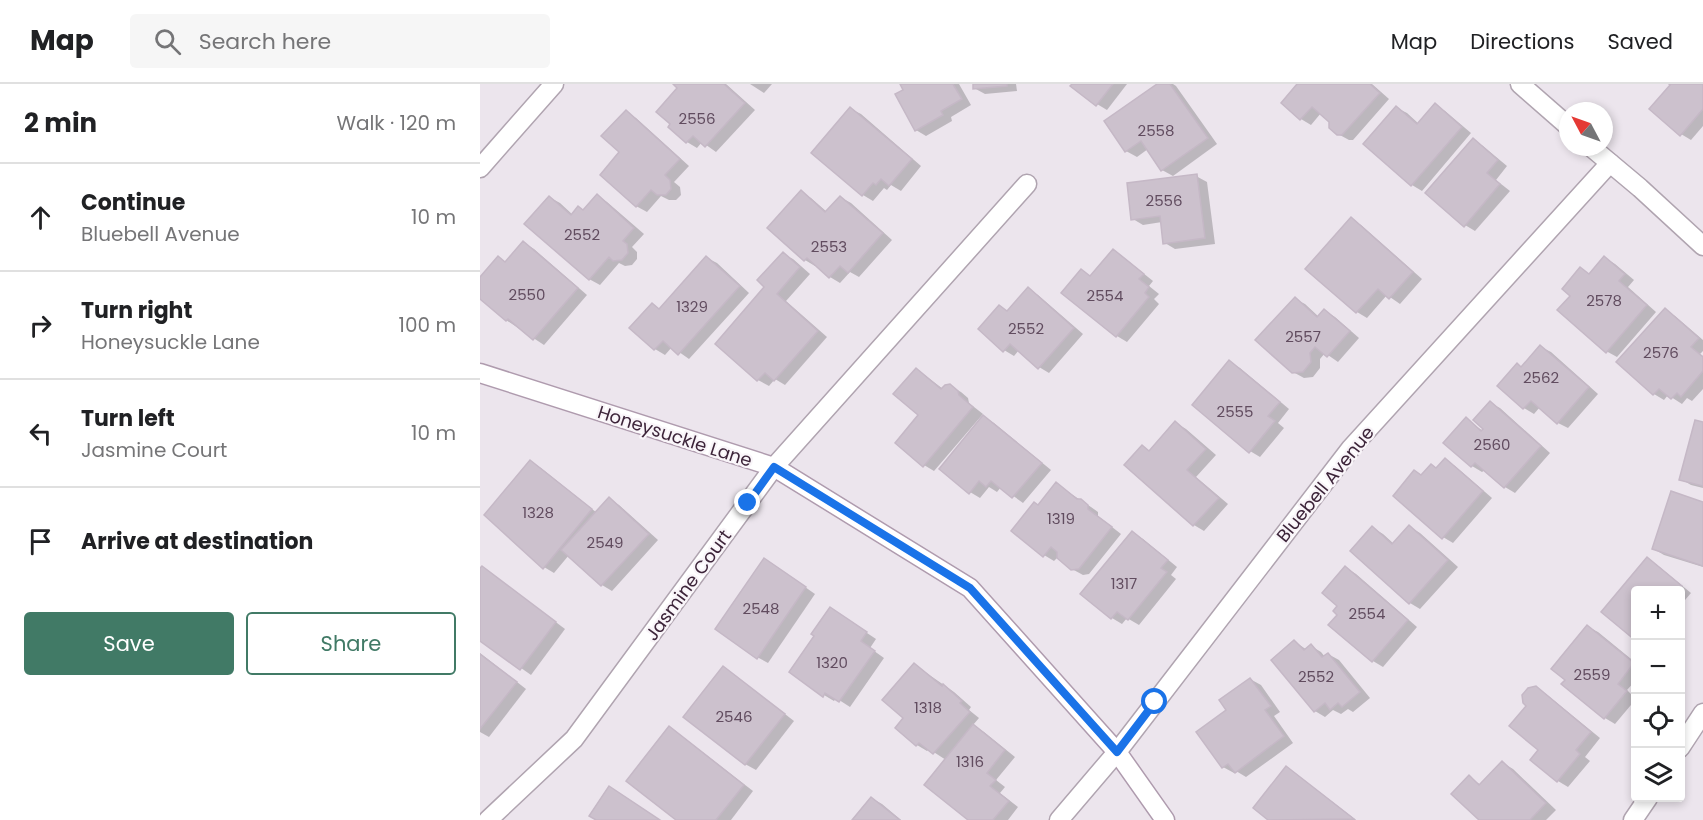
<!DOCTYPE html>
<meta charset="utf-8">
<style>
:root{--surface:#fff;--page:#f6f6f6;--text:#202124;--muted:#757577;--line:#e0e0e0;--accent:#417a66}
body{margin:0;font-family:Poppins,sans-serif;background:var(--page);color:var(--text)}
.controls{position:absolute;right:18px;bottom:18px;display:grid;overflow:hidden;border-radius:6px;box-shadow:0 3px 9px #0003}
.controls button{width:54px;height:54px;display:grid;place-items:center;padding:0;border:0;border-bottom:2px solid var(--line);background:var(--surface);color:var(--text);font:30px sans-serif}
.compass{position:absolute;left:1079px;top:18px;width:54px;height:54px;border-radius:50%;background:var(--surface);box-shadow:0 3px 9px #0003;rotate:311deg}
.stop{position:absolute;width:18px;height:18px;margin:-14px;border:4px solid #1a73e8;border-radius:50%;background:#fff}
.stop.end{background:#1a73e8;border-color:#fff;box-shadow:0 2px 6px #0008}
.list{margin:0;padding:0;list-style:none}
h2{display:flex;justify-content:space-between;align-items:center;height:78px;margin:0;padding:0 24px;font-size:26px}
h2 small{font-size:20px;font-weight:400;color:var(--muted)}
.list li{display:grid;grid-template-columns:39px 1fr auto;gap:18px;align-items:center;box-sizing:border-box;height:108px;padding:0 24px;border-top:2px solid var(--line)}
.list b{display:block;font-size:22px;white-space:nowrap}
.list p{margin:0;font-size:20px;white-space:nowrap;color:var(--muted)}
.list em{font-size:20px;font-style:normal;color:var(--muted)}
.actions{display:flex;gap:12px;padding:18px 24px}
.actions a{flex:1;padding:14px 0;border:2px solid var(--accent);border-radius:6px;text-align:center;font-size:21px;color:var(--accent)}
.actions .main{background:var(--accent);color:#fff}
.icon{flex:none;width:33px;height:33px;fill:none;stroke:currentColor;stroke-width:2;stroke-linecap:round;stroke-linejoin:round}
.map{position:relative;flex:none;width:1223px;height:736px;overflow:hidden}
header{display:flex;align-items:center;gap:36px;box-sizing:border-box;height:84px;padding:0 30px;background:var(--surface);border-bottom:2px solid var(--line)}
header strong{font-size:28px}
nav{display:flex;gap:33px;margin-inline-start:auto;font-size:21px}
.search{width:420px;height:54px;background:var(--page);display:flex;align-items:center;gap:15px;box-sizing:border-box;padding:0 21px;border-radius:6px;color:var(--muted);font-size:22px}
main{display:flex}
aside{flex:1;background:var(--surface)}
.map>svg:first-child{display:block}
.shadow{fill:#0003}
.building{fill:#ccc1cd;stroke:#c5b8c6;stroke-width:1.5}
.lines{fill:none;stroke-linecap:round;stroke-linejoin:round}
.street-casing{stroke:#b0a4b0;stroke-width:21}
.secondary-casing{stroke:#af9bae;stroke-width:21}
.street{stroke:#fff;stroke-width:18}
.secondary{stroke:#fff;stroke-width:18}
.route{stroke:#1a73e8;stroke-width:8}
.labels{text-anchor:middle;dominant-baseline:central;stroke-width:4.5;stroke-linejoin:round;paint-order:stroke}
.number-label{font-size:15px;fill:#614c5f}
.street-label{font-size:18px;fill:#3d253a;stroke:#f9f5f9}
</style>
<header>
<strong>Map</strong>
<div class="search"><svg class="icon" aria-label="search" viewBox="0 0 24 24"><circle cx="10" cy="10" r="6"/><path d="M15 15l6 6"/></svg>Search here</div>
<nav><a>Map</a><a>Directions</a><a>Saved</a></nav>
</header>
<main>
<aside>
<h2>2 min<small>Walk · 120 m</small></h2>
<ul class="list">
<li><svg class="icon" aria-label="ahead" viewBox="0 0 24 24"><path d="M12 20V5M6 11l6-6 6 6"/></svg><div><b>Continue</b><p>Bluebell Avenue</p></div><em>10 m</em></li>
<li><svg class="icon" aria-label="right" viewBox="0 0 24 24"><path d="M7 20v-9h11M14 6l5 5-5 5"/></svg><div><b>Turn right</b><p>Honeysuckle Lane</p></div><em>100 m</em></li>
<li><svg class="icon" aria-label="left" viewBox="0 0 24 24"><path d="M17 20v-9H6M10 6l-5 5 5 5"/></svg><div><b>Turn left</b><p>Jasmine Court</p></div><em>10 m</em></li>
<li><svg class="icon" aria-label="arrive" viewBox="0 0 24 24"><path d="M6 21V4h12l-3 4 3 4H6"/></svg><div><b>Arrive at destination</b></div></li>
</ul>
<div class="actions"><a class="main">Save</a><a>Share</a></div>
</aside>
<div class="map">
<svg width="1223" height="736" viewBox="0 0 1223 736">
<rect width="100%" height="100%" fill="#ece5ed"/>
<g class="shadow">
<polygon points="195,0 246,0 275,26 236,68 222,58 217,64 207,58 199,4"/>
<polygon points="270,0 292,0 284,9"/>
<polygon points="422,0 479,0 491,21 471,33 472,37 446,52 436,46 425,6"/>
<polygon points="494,0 536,0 537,7 505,10 494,4"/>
<polygon points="594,0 647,0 627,26 617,20"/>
<polygon points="680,0 693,0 696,2 737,60 693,92 682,86 668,65 657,73 646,67"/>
<polygon points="819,0 892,0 909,15 873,56 869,56 858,50 850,38 841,29 831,41 821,35"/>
<polygon points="1191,0 1223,0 1223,42 1211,56 1201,50"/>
<polygon points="955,21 965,27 991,49 942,107 932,101 885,60 917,24 927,29 939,40"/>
<polygon points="371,25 381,30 441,82 421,107 411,101 407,106 404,104 393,117 383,111"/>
<polygon points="146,28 156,34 209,82 194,98 200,103 201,111 196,116 189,116 181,112 167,128 156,122 142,68"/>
<polygon points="993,56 1003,62 1027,82 1016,96 1030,107 995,147 985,141"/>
<polygon points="716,92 727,98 735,160 695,165 685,159 682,138 663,141 653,135"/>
<polygon points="321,108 331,114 347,128 360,113 371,119 412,156 379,193 370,188 360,199 350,193 336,181 335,182 325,176 289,144"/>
<polygon points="117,112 127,118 164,150 152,163 157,168 157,175 152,181 145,182 139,179 120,201 109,195 69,113 80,119 93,131 104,127"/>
<polygon points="871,135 881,141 942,195 920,220 907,211 887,234 877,228 827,185"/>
<polygon points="44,159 54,165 107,211 64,261 26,236 0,213 0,195 26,179"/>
<polygon points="633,167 643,173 673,197 669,202 679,210 674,215 679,220 647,258 637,252 583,208 601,187 612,193"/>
<polygon points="303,170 313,175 330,190 306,217 347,253 305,301 295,295 289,302 278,296 237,260 287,202"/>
<polygon points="227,174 237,179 269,209 209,275 192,263 185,271 175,265 180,226"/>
<polygon points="1125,174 1135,180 1154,196 1148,203 1176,228 1137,273 1126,267 1092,212 1101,185 1110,191"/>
<polygon points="548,205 558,211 603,250 569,289 559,283 539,266 534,272 524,266 520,223 528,228"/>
<polygon points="815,215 825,220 839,233 845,227 855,233 879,254 858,278 845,269 840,275 840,284 833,293 824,294 813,288"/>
<polygon points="1185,226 1195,232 1223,256 1223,267 1220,270 1223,272 1223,305 1212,317 1207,314 1202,320 1188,311 1184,316 1174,310 1138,278"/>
<polygon points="1061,263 1071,268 1118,310 1088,344 1078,339 1060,323 1054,330 1044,324 1019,302 1042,284"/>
<polygon points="749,278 760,284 809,325 798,339 804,344 780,373 770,367"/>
<polygon points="436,286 446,292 463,305 470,302 481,308 488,314 489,319 503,330 454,387 444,381"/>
<polygon points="1010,319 1020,324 1070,369 1035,409 1025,403 1005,386 1002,388 992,382 965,359 986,335 1003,347"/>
<polygon points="504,333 514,339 571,386 543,419 521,403 517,408 509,403 500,414 490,408"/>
<polygon points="696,339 706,345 736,371 716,393 748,420 724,447 714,441 670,368"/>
<polygon points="1223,339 1223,404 1211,401 1201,395"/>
<polygon points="965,376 975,382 1012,414 973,459 963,453 942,392 957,385"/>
<polygon points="51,378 61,384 117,429 129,415 139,421 178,456 132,507 122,501 89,471 74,489 64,483"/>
<polygon points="576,400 611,423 618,428 618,432 641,450 609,490 603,491 592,485 578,473 574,477 564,471 558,422"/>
<polygon points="1223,419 1223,483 1184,471 1174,465"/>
<polygon points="930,443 940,449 978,483 940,525 930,519 872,467 893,444 903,450 914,460"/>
<polygon points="652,449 663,455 697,483 691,491 696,495 659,541 647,534 642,540 632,534 602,510"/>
<polygon points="1167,475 1177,481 1211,509 1200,522 1200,506 1156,506 1123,528"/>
<polygon points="295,482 335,510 288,579 277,573"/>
<polygon points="866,484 876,490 937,543 903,583 893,577 859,530"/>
<polygon points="0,487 12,490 85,545 51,591 0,555"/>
<polygon points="360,531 396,555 390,564 404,574 370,623 356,614 354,617 344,611"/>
<polygon points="1108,543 1118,548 1156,579 1156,596 1147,606 1156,615 1135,640 1125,634 1087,595"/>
<polygon points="814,557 827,566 831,562 841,568 845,573 848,570 859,576 890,614 873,628 868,625 861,630 853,626 845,633 835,627"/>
<polygon points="0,569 46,605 9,653 0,648"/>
<polygon points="435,581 474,608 491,623 489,626 499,634 493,641 504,648 535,673 516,696 525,703 520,709 538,723 528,736 490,736 466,676 449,665 447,667 437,661 425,634"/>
<polygon points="243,584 253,590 314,637 276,686 265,680"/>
<polygon points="770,595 781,601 800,628 794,632 813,659 766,693 756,687 754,689 743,683 748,626"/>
<polygon points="1056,604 1066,610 1120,654 1105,673 1110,677 1088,703 1078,697 1052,676 1060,666 1048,622"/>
<polygon points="189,644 199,650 273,707 251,736 199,736"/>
<polygon points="1023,679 1033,685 1076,726 1066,736 1001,736 989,693 1001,701"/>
<polygon points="806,684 816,690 876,736 791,736 775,724"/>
<polygon points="391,714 402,720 421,736 374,736"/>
</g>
<g class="building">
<polygon points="193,0 244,0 265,19 225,63 213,52 206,59 188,43 190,40 176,28 197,4"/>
<polygon points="420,0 473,0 482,15 461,27 463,31 435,47 415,10 423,6"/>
<polygon points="493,0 527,0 527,2 493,5"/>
<polygon points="592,0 633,0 616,22 590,2"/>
<polygon points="677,0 690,0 728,54 681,87 661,57 645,68 624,37"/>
<polygon points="817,0 890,0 900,9 862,51 857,51 849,44 849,38 832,23 820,36 801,19"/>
<polygon points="1189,0 1223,0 1223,25 1200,52 1169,25 1190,1"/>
<polygon points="955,19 982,43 931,102 883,60 916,22 937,40"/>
<polygon points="370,23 432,75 409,102 401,95 396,101 393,99 382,112 331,69"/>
<polygon points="146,26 200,75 185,91 190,96 191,105 186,111 177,111 171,106 156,123 120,91 139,68 121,52"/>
<polygon points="993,54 1018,76 1007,89 1020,100 984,143 945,109"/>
<polygon points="717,90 725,154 683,160 680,132 651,136 647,99"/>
<polygon points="321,106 345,128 360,112 403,149 368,189 360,182 349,194 327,174 324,177 287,144"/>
<polygon points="117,110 154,144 143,157 147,160 148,169 142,176 133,177 129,173 109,196 44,140 69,112 91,131 98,122 103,126"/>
<polygon points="871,133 933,188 909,215 898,205 876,229 825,185"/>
<polygon points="43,157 98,204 53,256 28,235 26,237 0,215 0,193 18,172 25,178"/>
<polygon points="633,165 664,190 659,195 669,203 665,209 669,213 636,253 581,209 601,185 610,192"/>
<polygon points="303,168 320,183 297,210 338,247 294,297 285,289 277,297 235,260 284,203 277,196"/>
<polygon points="226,172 260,202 198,271 183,257 174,266 149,244 172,219 179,225"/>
<polygon points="1124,172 1145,190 1139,197 1167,221 1126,269 1077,226 1090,212 1082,205 1100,183 1109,190"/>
<polygon points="548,203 594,244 558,285 530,260 523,268 498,245 519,221 527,227"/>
<polygon points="815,213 837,233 844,225 870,247 847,273 835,263 830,269 831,278 823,288 812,289 775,256"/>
<polygon points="1185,224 1219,254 1211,263 1223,273 1223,287 1201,313 1197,309 1191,315 1179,305 1173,311 1136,278"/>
<polygon points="1060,261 1109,303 1077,340 1051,317 1043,325 1017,302 1037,279 1041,283"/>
<polygon points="749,276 800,318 788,332 795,337 769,369 712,321"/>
<polygon points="436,284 461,305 465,301 470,300 478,307 479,311 493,323 443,383 415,359 438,331 413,310"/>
<polygon points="1010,317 1061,362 1024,404 995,379 991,383 963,359 986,333 1001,347 1003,345 993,336"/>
<polygon points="503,331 562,379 532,414 511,397 506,403 499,397 489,410 459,385"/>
<polygon points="1215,336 1223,338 1223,402 1199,396"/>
<polygon points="695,337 726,365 707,386 739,414 713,442 644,381 662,361 669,367"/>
<polygon points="965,374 1003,407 962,455 913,412 934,386 941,391 951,380 956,384"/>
<polygon points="50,376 112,425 63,485 4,431"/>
<polygon points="576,398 597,415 601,415 608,421 608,425 632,443 599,485 591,486 577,474 577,468 571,463 563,473 531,447 554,418 558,421"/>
<polygon points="1191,407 1223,418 1223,482 1172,465"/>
<polygon points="129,413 169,450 121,502 81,466"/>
<polygon points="929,441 968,476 929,520 870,467 892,442 912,460"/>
<polygon points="652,447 688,476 681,484 687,488 648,536 637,528 631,535 600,510"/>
<polygon points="1167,473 1202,502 1198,506 1156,506 1156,557 1121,528"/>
<polygon points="284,474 326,503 277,575 235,545"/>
<polygon points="2,482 76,538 40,586 0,557 0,484"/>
<polygon points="865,482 928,536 892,578 848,541 857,531 853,527 857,522 842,509"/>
<polygon points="350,523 387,548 381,557 395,567 359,618 345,609 343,613 309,588 334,552 331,550"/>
<polygon points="1107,541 1154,579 1138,600 1147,607 1124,635 1081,600 1085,596 1071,585"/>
<polygon points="814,556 824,566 831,560 842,573 848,569 880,608 862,623 858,619 850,626 845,619 834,628 791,576"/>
<polygon points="0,570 37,598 0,645"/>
<polygon points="434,579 462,602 463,600 482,617 480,619 490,628 453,670 439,659 436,662 415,644 423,634 402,616"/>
<polygon points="243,582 305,630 265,681 203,633"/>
<polygon points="770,594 791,622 785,626 804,652 755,689 748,680 742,684 716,648 746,626 739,616"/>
<polygon points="1056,602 1111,648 1096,666 1100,670 1077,698 1050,676 1058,666 1029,642 1046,622 1043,619 1042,611 1048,604"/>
<polygon points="493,640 525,666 507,689 516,696 510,702 529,717 513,736 488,736 444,701"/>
<polygon points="189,642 264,701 236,736 196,736 146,697"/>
<polygon points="1022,677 1066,719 1050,736 999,736 971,710 989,691 999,701"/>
<polygon points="806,682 874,735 788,736 773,724"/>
<polygon points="129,702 180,736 116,736 109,732"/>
<polygon points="391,713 420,736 372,736"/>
</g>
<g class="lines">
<defs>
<g id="street">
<polyline points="1040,0 1088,42"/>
<polyline points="1111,63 1160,104 1223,162"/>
<polyline points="0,84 74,0"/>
<polyline points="1200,664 1223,629"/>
<polyline points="8,736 94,655 294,383 547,100"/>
<polyline points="579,736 637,668 871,364 1130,79"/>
<polyline points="1153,736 1168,714"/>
</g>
<polyline id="secondary" points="0,289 294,383 490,504 637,668 685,736"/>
</defs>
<use href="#street" class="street-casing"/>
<use href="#secondary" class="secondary-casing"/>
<use href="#street" class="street"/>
<use href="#secondary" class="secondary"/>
</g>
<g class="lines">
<polyline class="route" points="268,419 294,383 490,504 637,668 675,618"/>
</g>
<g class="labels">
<g class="number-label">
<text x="217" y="34">2556</text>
<text x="676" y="46">2558</text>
<text x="684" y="116">2556</text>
<text x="102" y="150">2552</text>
<text x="349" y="162">2553</text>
<text x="47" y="210">2550</text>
<text x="625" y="211">2554</text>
<text x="1124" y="216">2578</text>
<text x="212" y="222">1329</text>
<text x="546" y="244">2552</text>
<text x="823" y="252">2557</text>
<text x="1181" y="268">2576</text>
<text x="1061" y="293">2562</text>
<text x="755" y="327">2555</text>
<text x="1012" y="360">2560</text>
<text x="58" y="428">1328</text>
<text x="581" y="434">1319</text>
<text x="125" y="458">2549</text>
<text x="644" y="499">1317</text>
<text x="281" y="524">2548</text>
<text x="887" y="529">2554</text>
<text x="352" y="578">1320</text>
<text x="1112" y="590">2559</text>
<text x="836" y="592">2552</text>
<text x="448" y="623">1318</text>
<text x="254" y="632">2546</text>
<text x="490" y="677">1316</text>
</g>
<g class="street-label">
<text transform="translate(195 352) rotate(18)">Honeysuckle Lane</text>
<text transform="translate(845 400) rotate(-51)">Bluebell Avenue</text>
<text transform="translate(208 501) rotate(-54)">Jasmine Court</text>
</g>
</g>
</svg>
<div class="controls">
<button>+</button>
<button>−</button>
<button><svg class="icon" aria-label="locate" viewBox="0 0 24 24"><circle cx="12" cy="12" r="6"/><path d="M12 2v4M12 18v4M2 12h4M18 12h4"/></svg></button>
<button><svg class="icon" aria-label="layers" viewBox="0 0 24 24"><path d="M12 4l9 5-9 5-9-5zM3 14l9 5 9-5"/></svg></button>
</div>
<svg class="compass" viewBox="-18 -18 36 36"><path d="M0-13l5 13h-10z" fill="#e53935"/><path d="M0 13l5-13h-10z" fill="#757577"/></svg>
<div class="stop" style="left:675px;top:618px"></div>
<div class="stop end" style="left:268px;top:419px"></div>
</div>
</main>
